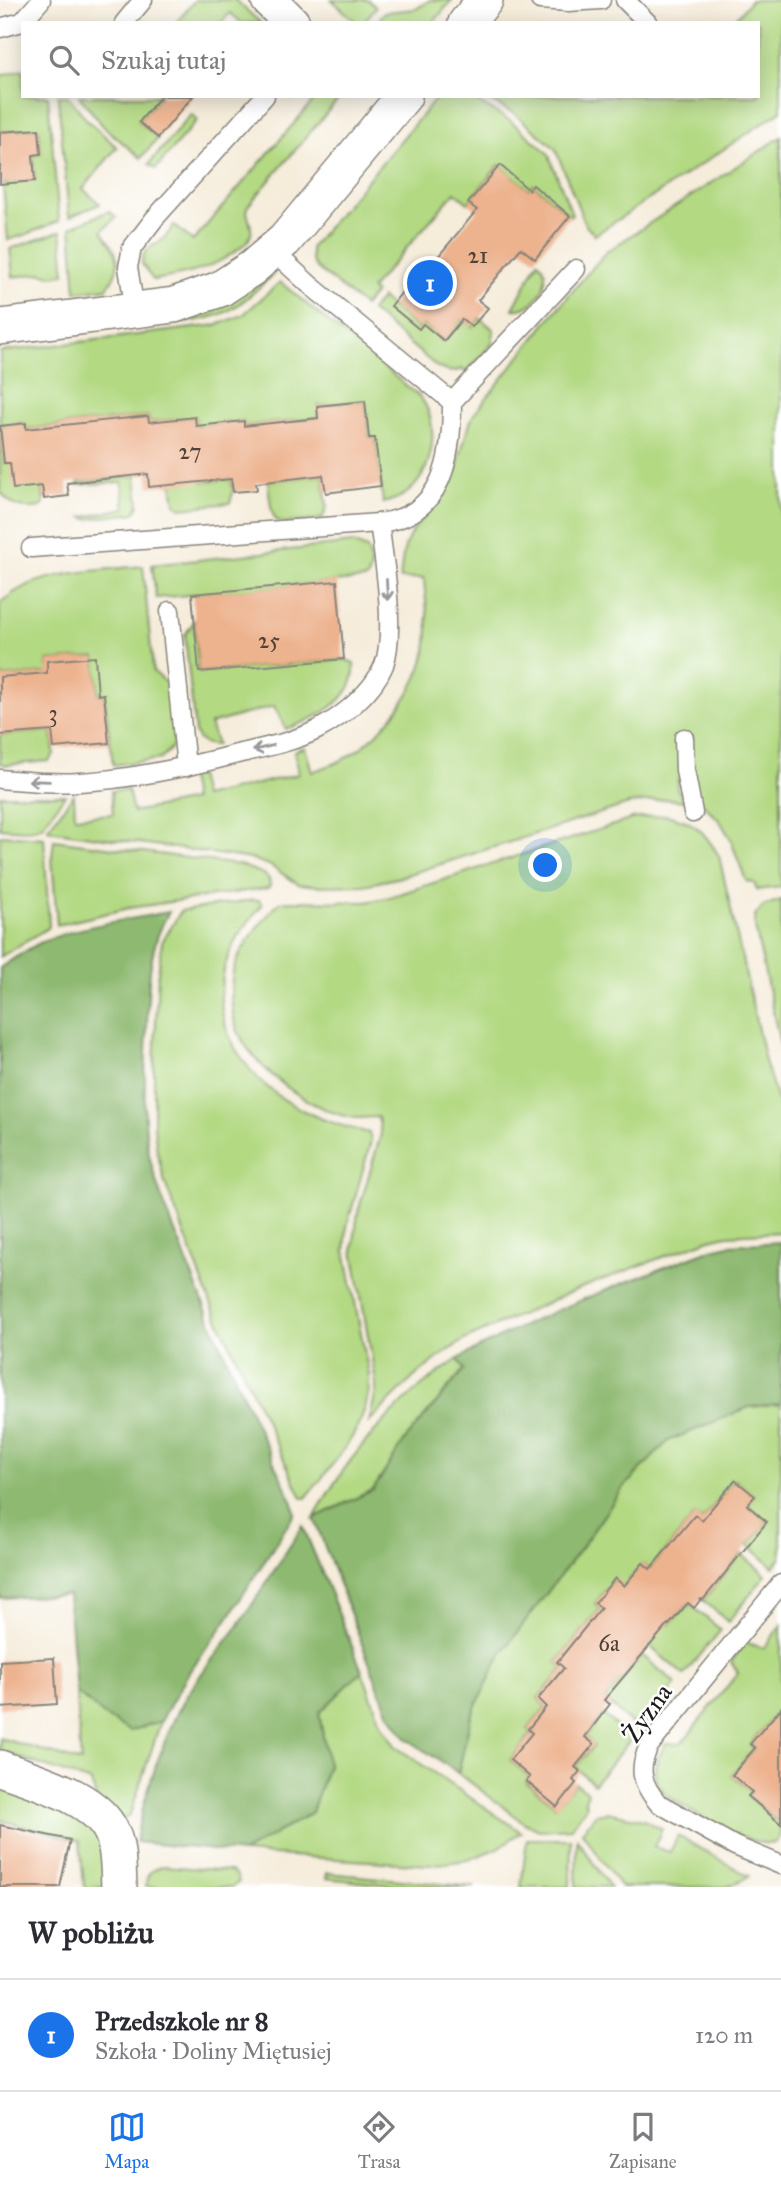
<!DOCTYPE html>
<html lang="pl">
<meta charset="utf-8">
<style>
:root{--surface:#fff;--page:#f7f7f7;--text:#2b2b33;--muted:#7c7c81;--line:#e1e1e2;--accent:#1a73e8}
body{margin:0;font-family:"IM FELL Great Primer",serif;background:var(--page);color:var(--text)}
.you{position:absolute;left:546px;top:866px;width:24px;height:24px;margin:-18px;border:5px solid #fff;border-radius:50%;background:#1a73e8;box-shadow:0 0 0 10px #1a73e833}
.badge{display:grid;place-items:center;width:46px;height:46px;border-radius:50%;background:var(--accent);color:#fff;font-size:23px;font-weight:700}
.pin{position:absolute;translate:-50% -50%;border:4px solid #fff;box-shadow:0 2px 7px #0006}
.list{margin:0;padding:0;list-style:none}
h2{display:flex;justify-content:space-between;align-items:center;height:91px;margin:0;padding:0 28px;font-size:30px}
h2 small{font-size:23px;font-weight:400;color:var(--muted)}
.list li{display:grid;grid-template-columns:46px 1fr auto;gap:21px;align-items:center;box-sizing:border-box;height:112px;padding:0 28px;border-top:2px solid var(--line)}
.list b{display:block;font-size:26px;white-space:nowrap}
.list p{margin:0;font-size:23px;white-space:nowrap;color:var(--muted)}
.list em{font-size:23px;font-style:normal;color:var(--muted)}
.icon{flex:none;width:38px;height:38px;fill:none;stroke:currentColor;stroke-width:2;stroke-linecap:round;stroke-linejoin:round}
.map{position:relative;flex:none;width:781px;height:1887px;overflow:hidden}
.search{position:absolute;background:var(--surface);box-shadow:0 4px 18px #0003;left:21px;right:21px;top:21px;height:77px;display:flex;align-items:center;gap:18px;box-sizing:border-box;padding:0 24px;border-radius:0px;color:var(--muted);font-size:26px}
.sheet{height:203px;background:var(--surface)}
nav{display:flex;justify-content:space-around;align-items:center;box-sizing:border-box;height:98px;border-top:2px solid var(--line);background:var(--surface);font-size:19px;color:var(--muted)}
nav a{display:grid;justify-items:center;gap:4px}
nav .on{color:var(--accent)}
.map>svg:first-child{display:block}
.green{fill:#b3d983;stroke:#687a50;stroke-width:2}
.forest{fill:#8eb971;stroke:#556a46;stroke-width:2}
.building{fill:#edb28e}
.lines{fill:none;stroke-linecap:round;stroke-linejoin:round}
.lane-casing{stroke:#88847b;stroke-width:21}
.street-casing{stroke:#88847b;stroke-width:38}
.lane{stroke:#fff;stroke-width:18}
.street{stroke:#fff;stroke-width:35}
.oneway{stroke:#999}
.labels{text-anchor:middle;dominant-baseline:central;stroke-width:5;stroke-linejoin:round;paint-order:stroke}
.number-label{font-size:23px;fill:#504238}
.street-label{font-size:26px;fill:#1c1c1c;stroke:#fff}
</style>
<div class="map">
<svg width="781" height="1887" viewBox="0 0 781 1887">
<rect width="100%" height="100%" fill="#fff"/>
<filter id="ink" filterUnits="userSpaceOnUse"><feTurbulence type="fractalNoise" baseFrequency=".0143" numOctaves="2"/><feDisplacementMap in="SourceGraphic" scale="14" xChannelSelector="R" yChannelSelector="G"/><feConvolveMatrix kernelMatrix="1 2 1 2 8 2 1 2 1" color-interpolation-filters="sRGB"/></filter>
<filter id="wash" filterUnits="userSpaceOnUse"><feTurbulence type="fractalNoise" baseFrequency=".00686" numOctaves="4" result="noise"/><feDisplacementMap in="SourceGraphic" scale="28" xChannelSelector="R" yChannelSelector="G"/><feGaussianBlur stdDeviation="1.57" result="paint"/><feColorMatrix in="noise" values="0 0 0 0 0 0 0 0 0 0 0 0 0 0 0 0 0 1.4 0 .05"/><feComposite in="paint" operator="in"/></filter>
<g filter="url(#wash)">
<rect width="100%" height="100%" fill="#f5ecda"/>
<g class="green">
<polygon points="195,0 235,0 261,23 242,23 230,13 221,23 176,23"/>
<polygon points="332,0 368,0 376,7 363,23 357,23"/>
<polygon points="430,0 452,0 433,23 376,23 385,12 416,9"/>
<polygon points="751,0 781,0 781,111 595,235 586,226 555,148 515,114 481,96 758,96 758,23 732,23"/>
<polygon points="23,70 23,96 48,96 59,221 22,236 8,240 3,184 35,180 33,155 41,154 39,129 0,132 0,76"/>
<polygon points="58,96 68,96 87,120 117,147 83,189 100,204 69,217"/>
<polygon points="79,96 161,96 139,122 158,138 141,158 104,127"/>
<path d="M313,96H341L247,207C246,217 253,225 251,234C250,240 245,244 241,247C214,269 186,275 153,280L142,264C142,247 153,248 163,239C168,235 171,230 174,225L193,241L315,99Z"/>
<polygon points="438,96 467,96 511,121 548,153 572,214 570,216 533,185 529,190 499,165 468,203 455,192 371,289 375,293 364,306 316,267 312,261 311,247"/>
<polygon points="191,114 197,120 156,169 149,164"/>
<path d="M781,137V887L757,890L754,883L746,881L730,838L720,821L678,779L677,789L684,801L668,799L629,804L397,878L364,885L318,886L298,884L269,865L251,859L49,830L48,828L74,794L75,817L113,814L111,791L128,790L133,812L193,800L189,777L198,775L203,797L299,774L294,751L305,747L312,772C321,768 330,766 338,762C379,742 422,688 427,643C430,623 425,599 424,578L400,579C402,565 402,550 409,537C419,518 438,504 449,486C461,464 462,437 474,414L558,308L606,252Z"/>
<path d="M109,211L116,217L102,231C118,254 125,263 107,288L76,292L71,227Z"/>
<polygon points="61,231 65,274 50,276 42,273 13,277 10,249"/>
<path d="M538,261C557,277 535,313 513,309Z"/>
<path d="M274,274C259,287 244,303 226,312C199,324 163,323 134,327L259,283Z"/>
<path d="M280,282L420,397C441,422 434,472 408,492C401,498 391,501 383,503L375,438H369L365,401L318,406V418L244,426L243,421L196,426L195,417L149,422L148,416L26,429L25,423L1,426L4,463H10L42,486L44,504L41,507C22,510 11,507 0,491V352L217,325L243,315Z"/>
<path d="M381,298L419,329L423,324L443,341L462,319L472,327L480,318L494,330L492,344L466,373L462,369C452,373 447,372 437,367L371,311Z"/>
<polygon points="201,474 202,482 231,479 233,492 230,503 181,508 175,504 172,484"/>
<path d="M323,475L327,507L322,519C274,524 273,534 268,481Z"/>
<polygon points="136,476 139,505 135,513 88,519 83,517 125,508 122,482 78,485 78,482"/>
<path d="M353,543L367,549C371,560 374,569 366,579L156,598L152,565Z"/>
<path d="M143,566L153,671L170,686L175,739L172,747L161,759L113,765L104,694L98,695L95,657L47,661V673L0,677V604C32,570 99,571 143,566Z"/>
<path d="M194,621L199,672L344,659L354,663C358,700 316,719 286,729L274,706L210,724L217,745C206,745 198,743 195,732L185,635Z"/>
<polygon points="52,731 54,754 49,761 5,765 0,763 0,735"/>
<path d="M0,795H65L42,826C31,832 13,829 0,828Z"/>
<path d="M666,815C695,821 704,831 719,856L765,1061L781,1113V1232L727,1235L710,1239L578,1289L466,1339L443,1354L413,1378L369,1422L376,1392L375,1376L353,1250L358,1212L381,1134L378,1117C371,1117 363,1118 356,1118C315,1114 254,1070 238,1031C231,1014 230,991 233,973C238,949 257,928 273,909L279,903L286,901L366,902L390,897L632,819Z"/>
<polygon points="0,835 44,838 49,927 0,957"/>
<polygon points="54,840 240,865 264,874 269,879 270,886 268,888 129,908 57,925 52,857"/>
<path d="M253,900H259L262,905C248,922 233,940 227,960C205,1024 246,1081 302,1110C323,1121 346,1127 369,1133L371,1141L347,1226L345,1251L369,1375C372,1425 335,1460 306,1498H302L212,1306L165,1183L157,1151L154,1127V1071L158,973L162,942L181,911Z"/>
<polygon points="781,900 781,1049 755,927 755,916 763,906"/>
<path d="M458,1359L464,1369L405,1440L373,1490L314,1518C347,1455 399,1398 458,1359Z"/>
<polygon points="781,1404 781,1558 773,1567 748,1545 767,1522 747,1505 754,1496 735,1480 702,1520 695,1515 650,1569 643,1564 624,1586 614,1579 595,1603 601,1608 557,1662 564,1668 538,1699 546,1707 528,1729 532,1733 510,1760 530,1777 526,1782 556,1806 576,1783 588,1792 585,1800 587,1805 571,1828 539,1830 526,1824 458,1773 471,1716 501,1654 583,1545 623,1488 668,1441 749,1407"/>
<polygon points="741,1554 766,1575 728,1622 703,1600"/>
<polygon points="688,1603 721,1630 684,1675 642,1640 661,1618 669,1625"/>
<path d="M781,1625V1708L750,1744L755,1748L732,1775L752,1792L749,1797L778,1822L781,1819C781,1828 781,1839 774,1843C756,1850 665,1802 657,1783C651,1768 659,1757 666,1743L681,1744L738,1673L731,1662L745,1643L764,1648Z"/>
<polygon points="642,1655 676,1684 639,1730 604,1700"/>
<polygon points="362,1671 382,1726 396,1747 521,1832 498,1848 468,1860 430,1865 243,1853 312,1812 328,1765 319,1713"/>
<polygon points="76,1692 109,1719 130,1731 161,1721 130,1815 120,1822 97,1801 91,1782 0,1751 0,1738 81,1762"/>
<polygon points="603,1714 631,1739 594,1784 575,1767 594,1745 585,1737"/>
<polygon points="0,1781 80,1815 100,1840 108,1887 84,1887 80,1841 0,1820"/>
<polygon points="607,1812 644,1820 662,1829 654,1847 670,1852 678,1836 749,1876 728,1887 621,1887 582,1832 596,1814"/>
<polygon points="527,1839 571,1839 570,1887 521,1887"/>
<polygon points="577,1839 610,1887 576,1887"/>
<path d="M163,1866L231,1871L237,1876L239,1882L232,1887H146C146,1873 151,1870 163,1866Z"/>
<polygon points="327,1873 475,1887 409,1887 326,1878"/>
</g>
<g class="forest">
<path d="M169,912C148,945 148,987 147,1026C146,1067 141,1112 149,1154C156,1188 171,1221 184,1254C216,1339 254,1421 293,1503L295,1513L225,1623L189,1672L161,1721L130,1731L109,1719L76,1692L68,1595L0,1598V968C13,959 27,949 42,942C82,925 127,920 169,912Z"/>
<path d="M781,1242V1404L749,1407L668,1441L623,1488L583,1545L501,1654L471,1716L458,1773L406,1738L388,1712L314,1518L373,1490L405,1440L464,1370L458,1359C539,1314 625,1282 712,1249L729,1245Z"/>
<path d="M303,1526L362,1671L319,1713L328,1765L312,1812L243,1853L136,1842C141,1803 165,1734 184,1700C199,1674 218,1653 235,1630C259,1596 280,1560 303,1526Z"/>
</g>
<g id="blocks">
<g class="building">
<polygon points="161,96 193,96 158,138 139,122"/>
<polygon points="39,129 41,154 33,155 35,181 0,184 0,132"/>
<polygon points="500,165 529,190 533,185 570,216 535,259 521,248 478,300 488,308 472,327 462,319 444,341 423,324 419,329 391,306 407,286 411,289 477,210 468,203"/>
<polygon points="365,401 369,438 375,438 381,486 326,493 323,475 256,483 257,490 233,492 231,479 149,487 148,474 67,483 69,496 44,499 42,486 13,489 10,463 4,463 0,426 26,423 26,429 148,416 149,422 195,417 196,426 244,421 244,426 318,418 317,406"/>
<polygon points="337,581 344,659 199,672 192,594"/>
<polygon points="95,657 98,695 104,694 109,743 54,748 52,731 0,735 0,677 47,673 47,661"/>
<polygon points="735,1480 755,1496 747,1505 767,1522 703,1600 701,1599 694,1608 688,1603 669,1625 668,1624 604,1700 610,1704 585,1737 594,1744 575,1767 580,1771 573,1780 576,1783 557,1807 526,1781 530,1777 510,1760 532,1733 528,1729 546,1707 538,1699 564,1668 557,1662 601,1608 595,1603 615,1578 624,1586 643,1563 650,1569 695,1515 702,1520"/>
<polygon points="54,1658 57,1704 0,1708 0,1661"/>
<polygon points="781,1708 781,1824 748,1796 752,1792 732,1775 755,1748 750,1744"/>
<polygon points="0,1825 70,1840 60,1887 0,1887"/>
</g>
</g>
</g>
<g filter="url(#ink)">
<use href="#blocks" fill-opacity="0" stroke="#88847b" stroke-width="2"/>
<g class="lines">
<defs>
<g id="lane">
<polyline points="540,0 568,2 601,0"/>
<polyline points="625,0 648,23"/>
<polyline points="124,23 143,0"/>
<polyline points="0,28 22,22 41,0"/>
<polyline points="135,311 128,267 132,248 155,218 265,96"/>
<polyline points="452,402 576,269"/>
<path d="M31,548L379,523C444,516 452,456 452,402L310,285L273,251"/>
<polyline points="170,611 186,767"/>
<polyline points="684,738 685,770 693,813"/>
<path d="M0,779C26,781 53,784 79,782C134,779 188,767 241,753C266,747 293,742 317,730C342,717 373,692 384,665C396,632 384,558 379,523"/>
<path d="M781,1584L649,1746C638,1769 641,1783 658,1803L735,1846L781,1865"/>
</g>
<g id="street">
<polyline points="269,0 292,23"/>
<polyline points="466,23 485,0"/>
<polyline points="0,327 174,305 220,289 252,268 285,240 404,96"/>
<path d="M0,1768C34,1781 96,1796 112,1833C119,1849 118,1869 119,1887"/>
</g>
</defs>
<use href="#lane" class="lane-casing"/>
<use href="#street" class="street-casing"/>
<use href="#lane" class="lane"/>
<use href="#street" class="street"/>
</g>
<defs><path id="oneway-shaft" d="M-6 0H5M1.5-3L5.5 0L1.5 3" fill="none" stroke-width="1.6" stroke-linecap="round" stroke-linejoin="round" transform="scale(1.75)"/></defs>
<g class="oneway">
<use href="#oneway-shaft" transform="translate(387 590) rotate(87)"/>
<use href="#oneway-shaft" transform="translate(263 748) rotate(166)"/>
<use href="#oneway-shaft" transform="translate(39 781) rotate(-178)"/>
</g>
</g>
<g class="labels">
<g class="number-label">
<text x="478" y="255">21</text>
<text x="190" y="451">27</text>
<text x="269" y="640">25</text>
<text x="53" y="713">3</text>
<text x="609" y="1643">6a</text>
</g>
<g class="street-label">
<text transform="translate(647 1713) rotate(-55)">Żyzna</text>
</g>
</g>
</svg>
<div class="you"></div>
<div class="pin badge" style="left:430px;top:283px">1</div>
<div class="search"><svg class="icon" aria-label="search" viewBox="0 0 24 24"><circle cx="10" cy="10" r="6"/><path d="M15 15l6 6"/></svg>Szukaj tutaj</div>
</div>
<section class="sheet">
<h2>W pobliżu<small></small></h2>
<ul class="list">
<li><span class="badge">1</span><div><b>Przedszkole nr 8</b><p>Szkoła · Doliny Miętusiej</p></div><em>120 m</em></li>
</ul>
</section>
<nav>
<a class="on"><svg class="icon" aria-label="map" viewBox="0 0 24 24"><path d="M3 6l6-2 6 2 6-2v14l-6 2-6-2-6 2zM9 4v14M15 6v14"/></svg>Mapa</a>
<a><svg class="icon" aria-label="directions" viewBox="0 0 24 24"><path d="M12 3l9 9-9 9-9-9zM9 14v-3h6M13 9l2 2-2 2"/></svg>Trasa</a>
<a><svg class="icon" aria-label="saved" viewBox="0 0 24 24"><path d="M7 4h10v16l-5-4-5 4z"/></svg>Zapisane</a>
</nav>
